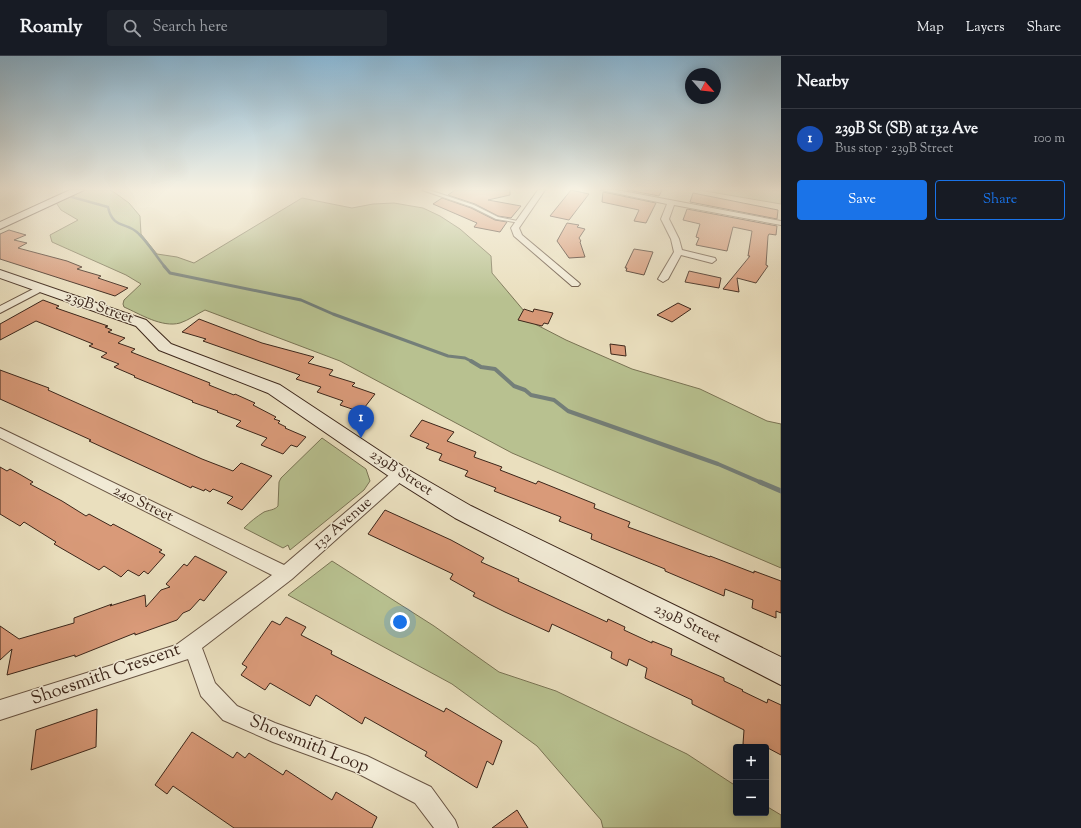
<!DOCTYPE html>
<meta charset="utf-8">
<style>
:root{--surface:#171b24;--page:#20242c;--text:#f1f3f6;--muted:#9ea1a6;--line:#363941;--accent:#1a73e8}
body{margin:0;font-family:"Sorts Mill Goudy",serif;background:var(--page);color:var(--text)}
.controls{position:absolute;right:12px;bottom:12px;display:grid;overflow:hidden;border-radius:4px;box-shadow:0 2px 10px #0003}
.controls button{width:36px;height:36px;display:grid;place-items:center;padding:0;border:0;border-bottom:1px solid var(--line);background:var(--surface);color:var(--text);font:20px sans-serif}
.compass{position:absolute;left:685px;top:12px;width:36px;height:36px;border-radius:50%;background:var(--surface);box-shadow:0 2px 10px #0003;rotate:118deg}
.you{position:absolute;left:400px;top:566px;width:14px;height:14px;margin:-10px;border:3px solid #fff;border-radius:50%;background:#1a73e8;box-shadow:0 0 0 6px #1a73e833}
.badge{display:grid;place-items:center;width:26px;height:26px;border-radius:50%;background:var(--accent);color:#fff;font-size:13px;font-weight:700}
.pin{position:absolute;translate:-50% -33px;filter:drop-shadow(0 1px 2px #0008)}
.pin::after{content:'';position:absolute;top:21px;width:14px;height:12px;background:inherit;clip-path:polygon(0 0,100% 0,50% 100%)}
.list{margin:0;padding:0;list-style:none}
h2{display:flex;justify-content:space-between;align-items:center;height:52px;margin:0;padding:0 16px;font-size:17px}
h2 small{font-size:13px;font-weight:400;color:var(--muted)}
.list li{display:grid;grid-template-columns:26px 1fr auto;gap:12px;align-items:center;box-sizing:border-box;height:60px;padding:0 16px;border-top:1px solid var(--line)}
.list b{display:block;font-size:15px;white-space:nowrap}
.list p{margin:0;font-size:13px;white-space:nowrap;color:var(--muted)}
.list em{font-size:13px;font-style:normal;color:var(--muted)}
.actions{display:flex;gap:8px;padding:12px 16px}
.actions a{flex:1;padding:9px 0;border:1px solid var(--accent);border-radius:4px;text-align:center;font-size:14px;color:var(--accent)}
.actions .main{background:var(--accent);color:#fff}
.icon{flex:none;width:22px;height:22px;fill:none;stroke:currentColor;stroke-width:2;stroke-linecap:round;stroke-linejoin:round}
.map{position:relative;flex:none;width:781px;height:772px;overflow:hidden}
header{display:flex;align-items:center;gap:24px;box-sizing:border-box;height:56px;padding:0 20px;background:var(--surface);border-bottom:1px solid var(--line)}
header strong{font-size:19px}
nav{display:flex;gap:22px;margin-inline-start:auto;font-size:14px}
.search{width:280px;height:36px;background:var(--page);display:flex;align-items:center;gap:10px;box-sizing:border-box;padding:0 14px;border-radius:4px;color:var(--muted);font-size:15px}
main{display:flex}
aside{flex:1;background:var(--surface)}
.map>svg:first-child{display:block}
.green{fill:#b8c190;stroke:#7a7455}
.lines{fill:none;stroke-linecap:round;stroke-linejoin:round}
.stream-far3{stroke:#747f79;stroke-width:2.5}
.stream-far2{stroke:#747f79;stroke-width:3}
.stream-far1{stroke:#747f79;stroke-width:4}
.stream{stroke:#747f79;stroke-width:5}
.building{fill:#d99a79;stroke:#3c261a}
.lane-casing{stroke:#685443;stroke-width:2}
.street-casing{stroke:#685443;stroke-width:2}
.secondary-casing{stroke:#3c261a;stroke-width:2}
.lane{fill:#f1ead5;fill-rule:evenodd}
.street{fill:#f1ead5;fill-rule:evenodd}
.secondary{fill:#f1ead5;fill-rule:evenodd}
.labels{text-anchor:middle;dominant-baseline:central;stroke-width:3;stroke-linejoin:round;paint-order:stroke}
.street-label{font-size:15px;fill:#3c261a;stroke:#f1ead5}
.near-street-label{font-size:18px;fill:#3c261a;stroke:#f1ead5}
</style>
<header>
<strong>Roamly</strong>
<div class="search"><svg class="icon" aria-label="search" viewBox="0 0 24 24"><circle cx="10" cy="10" r="6"/><path d="M15 15l6 6"/></svg>Search here</div>
<nav><a>Map</a><a>Layers</a><a>Share</a></nav>
</header>
<main>
<div class="map">
<svg width="781" height="772" viewBox="0 0 781 772">
<rect width="100%" height="100%" fill="#eadfbe"/>
<filter id="stains"><feTurbulence type="fractalNoise" baseFrequency=".005" numOctaves="4"/><feColorMatrix values="0 0 0 0 .2 0 0 0 0 .09 0 0 0 0 .02 0 0 0 .5 -.17"/></filter>
<radialGradient id="worn" r=".72"><stop offset=".6" stop-color="#630" stop-opacity="0"/><stop offset="1" stop-color="#630" stop-opacity=".3"/></radialGradient>
<g class="green">
<path d="M79,134H111L129,147L140,160L141,178L157,198L177,201L194,207L302,142L352,152L373,148L394,147L423,152L440,160L460,173L491,200L492,217L535,268L566,284L632,313L700,333L767,365L781,368V512L512,397L340,305L205,254C197,258 189,264 180,267C162,272 140,258 124,251L123,248L124,244L141,228L126,219L52,186L50,179L78,164L61,154L55,145Z"/>
<polygon points="699,134 781,134 781,148"/>
<path d="M322,382L366,413L370,425L364,434L290,494L288,489L283,492L244,472C250,466 256,461 264,456C269,454 275,454 278,450L279,426L281,422Z"/>
<polygon points="332,505 434,570 499,616 556,635 687,698 736,730 736,757 766,757 766,750 781,759 781,772 603,772 601,764 537,690 452,628 288,539"/>
</g>
<g class="lines">
<path class="stream-far3" d="M72,141L108,151C113,174 127,165 139,178C149,188 156,200 165,211"/>
<polyline class="stream-far2" points="164,210 170,217 301,244 333,258 448,300 465,302 473,306"/>
<polyline class="stream-far1" points="471,305 481,311 495,313 514,330 525,334 531,339 554,344 568,355 718,408 762,427"/>
<polyline class="stream" points="760,426 781,435"/>
</g>
<g class="building">
<polygon points="455,134 510,134 510,139 488,144 521,150 511,162 498,160 475,148 448,139"/>
<polygon points="571,134 589,138 569,164 550,160"/>
<polygon points="627,134 662,134 659,140"/>
<polygon points="603,136 656,147 646,167 634,165 639,154 602,146"/>
<polygon points="693,137 778,154 777,163 690,146"/>
<polygon points="442,142 471,152 495,164 507,166 500,176 474,171 477,167 433,148"/>
<polygon points="687,153 777,170 776,179 769,178 768,180 766,209 768,210 756,227 737,222 739,236 723,233 750,200 748,200 752,175 733,171 727,195 696,189 699,182 696,181 700,168 683,164"/>
<polygon points="567,167 579,169 577,171 585,173 579,182 581,185 580,186 585,201 569,202 557,185"/>
<polygon points="9,174 26,179 14,184 27,187 18,192 67,205 82,211 77,213 101,220 98,222 128,232 115,240 0,203 0,178"/>
<polygon points="634,193 653,196 644,219 626,215 627,212 625,212"/>
<polygon points="689,215 721,222 719,232 685,226"/>
<polygon points="43,244 59,250 56,252 108,270 105,271 112,274 108,276 125,282 118,287 135,293 131,296 210,327 209,329 234,339 235,338 255,347 253,349 276,361 274,363 280,365 278,367 286,371 285,372 306,381 297,391 291,389 283,398 261,389 267,382 236,370 241,365 217,356 218,355 192,346 193,345 134,321 135,320 114,311 119,308 101,301 107,297 89,290 93,288 36,265 0,284 0,268"/>
<polygon points="678,247 691,253 672,266 657,259"/>
<polygon points="524,253 533,256 534,253 553,257 548,268 544,267 542,270 518,264"/>
<polygon points="199,263 262,287 314,301 308,307 333,314 329,319 355,327 352,330 375,338 361,356 340,349 343,345 317,336 321,331 296,323 300,319 203,285 206,283 182,276"/>
<polygon points="610,288 625,290 626,300 611,298"/>
<polygon points="0,314 49,332 48,334 202,403 233,415 241,407 272,420 242,454 227,447 233,441 213,433 210,436 205,433 204,435 192,430 191,432 89,385 91,384 0,343"/>
<polygon points="422,364 454,376 447,385 476,396 474,401 502,411 500,414 536,428 538,425 595,448 594,452 630,466 628,471 710,501 710,500 754,517 754,515 781,525 781,557 776,555 776,562 752,552 753,544 725,533 724,540 665,515 665,513 591,483 592,478 559,465 561,461 494,435 496,432 465,420 468,415 439,404 442,398 426,392 429,388 410,380"/>
<polygon points="0,411 7,415 10,413 21,419 33,426 30,428 62,445 86,460 89,458 111,470 113,468 162,494 159,496 165,499 148,518 144,515 139,520 128,514 121,521 104,510 99,514 54,488 56,486 24,466 20,470 0,458"/>
<polygon points="385,454 451,484 484,502 481,506 519,523 518,525 607,566 608,563 625,571 624,574 652,587 652,585 672,593 671,599 724,622 724,625 743,634 742,635 767,647 768,643 781,649 781,699 766,691 749,691 743,688 744,674 692,648 692,644 645,622 647,612 629,603 627,610 611,602 612,596 552,568 549,576 505,556 473,540 475,537 450,523 453,518 368,478"/>
<polygon points="195,500 227,516 204,545 200,543 190,554 183,557 177,564 135,579 135,577 75,601 75,599 7,619 12,593 0,604 0,570 19,583 74,567 74,562 112,548 110,550 145,539 146,551 161,534 170,531 166,528 184,508 187,510"/>
<polygon points="286,561 306,571 301,579 332,595 331,598 444,656 446,652 502,685 493,709 487,705 477,732 425,700 427,696 365,661 362,668 316,639 310,650 270,627 265,634 241,619 247,611 242,608 272,565 280,569"/>
<polygon points="97,653 96,691 31,714 36,674"/>
<polygon points="192,676 233,702 237,696 245,702 249,697 283,719 286,714 332,744 336,736 377,761 372,772 234,772 173,730 167,738 155,729"/>
<polygon points="517,754 528,772 492,772"/>
</g>
<g class="lines">
<defs>
<polygon id="lane" points="422,134 429,134 474,149 498,161 522,166 520,167 496,163 472,151"/>
<g id="street">
<polygon points="538,134 545,134 519,172 522,179 578,226 580,228 578,230 572,230 514,180 511,172"/>
<polygon points="601,134 617,134 781,165 781,169 674,149 669,163 679,183 682,194 715,202 716,204 712,207 681,199 668,223 663,226 658,223 674,196 671,183 661,163 667,148"/>
<polygon points="41,229 44,230 46,232 44,234 0,257 0,250"/>
<polygon points="0,372 284,509 395,414 400,413 405,414 407,418 405,422 292,523 202,592 215,627 237,650 275,667 367,700 431,731 455,764 458,772 434,772 415,747 355,716 273,686 223,664 201,640 188,603 0,664 0,644 176,589 272,519 0,382"/>
</g>
<g id="secondary">
<polygon points="70,134 84,134 0,173 0,166"/>
<polygon points="0,214 146,264 171,288 280,329 407,413 471,450 781,601 781,629 455,462 393,423 268,337 159,294 136,270 0,222"/>
</g>
</defs>
<use href="#lane" class="lane-casing"/>
<use href="#street" class="street-casing"/>
<use href="#secondary" class="secondary-casing"/>
<use href="#lane" class="lane"/>
<use href="#street" class="street"/>
<use href="#secondary" class="secondary"/>
</g>
<linearGradient id="sky" x2="0" y2="1"><stop stop-color="#89b7d5"/><stop offset="0.55" stop-color="#f6f1e2"/><stop offset="1" stop-color="#f6f1e2" stop-opacity="0"/></linearGradient>
<rect width="781" height="242" fill="url(#sky)"/>
<g class="labels">
<g class="street-label">
<text transform="translate(99 252) rotate(19)">239B Street</text>
<text transform="translate(401 417) rotate(33)">239B Street</text>
<text transform="translate(143 448) rotate(26)">240 Street</text>
<text transform="translate(343 468) rotate(-41)">132 Avenue</text>
<text transform="translate(687 568) rotate(26)">239B Street</text>
</g>
<g class="near-street-label">
<text transform="translate(106 619) rotate(-19)">Shoesmith Crescent</text>
<text transform="translate(309 689) rotate(22)">Shoesmith Loop</text>
</g>
</g>
<rect width="100%" height="100%" filter="url(#stains)"/>
<rect width="100%" height="100%" fill="url(#worn)"/>
</svg>
<div class="controls">
<button>+</button>
<button>−</button>
</div>
<svg class="compass" viewBox="-18 -18 36 36"><path d="M0-13l5 13h-10z" fill="#e53935"/><path d="M0 13l5-13h-10z" fill="#9ea1a6"/></svg>
<div class="you"></div>
<div class="pin badge" style="left:361px;top:382px;background:#1a4fb4">1</div>
</div>
<aside>
<h2>Nearby<small></small></h2>
<ul class="list">
<li><span class="badge" style="background:#1a4fb4">1</span><div><b>239B St (SB) at 132 Ave</b><p>Bus stop · 239B Street</p></div><em>100 m</em></li>
</ul>
<div class="actions"><a class="main">Save</a><a>Share</a></div>
</aside>
</main>
